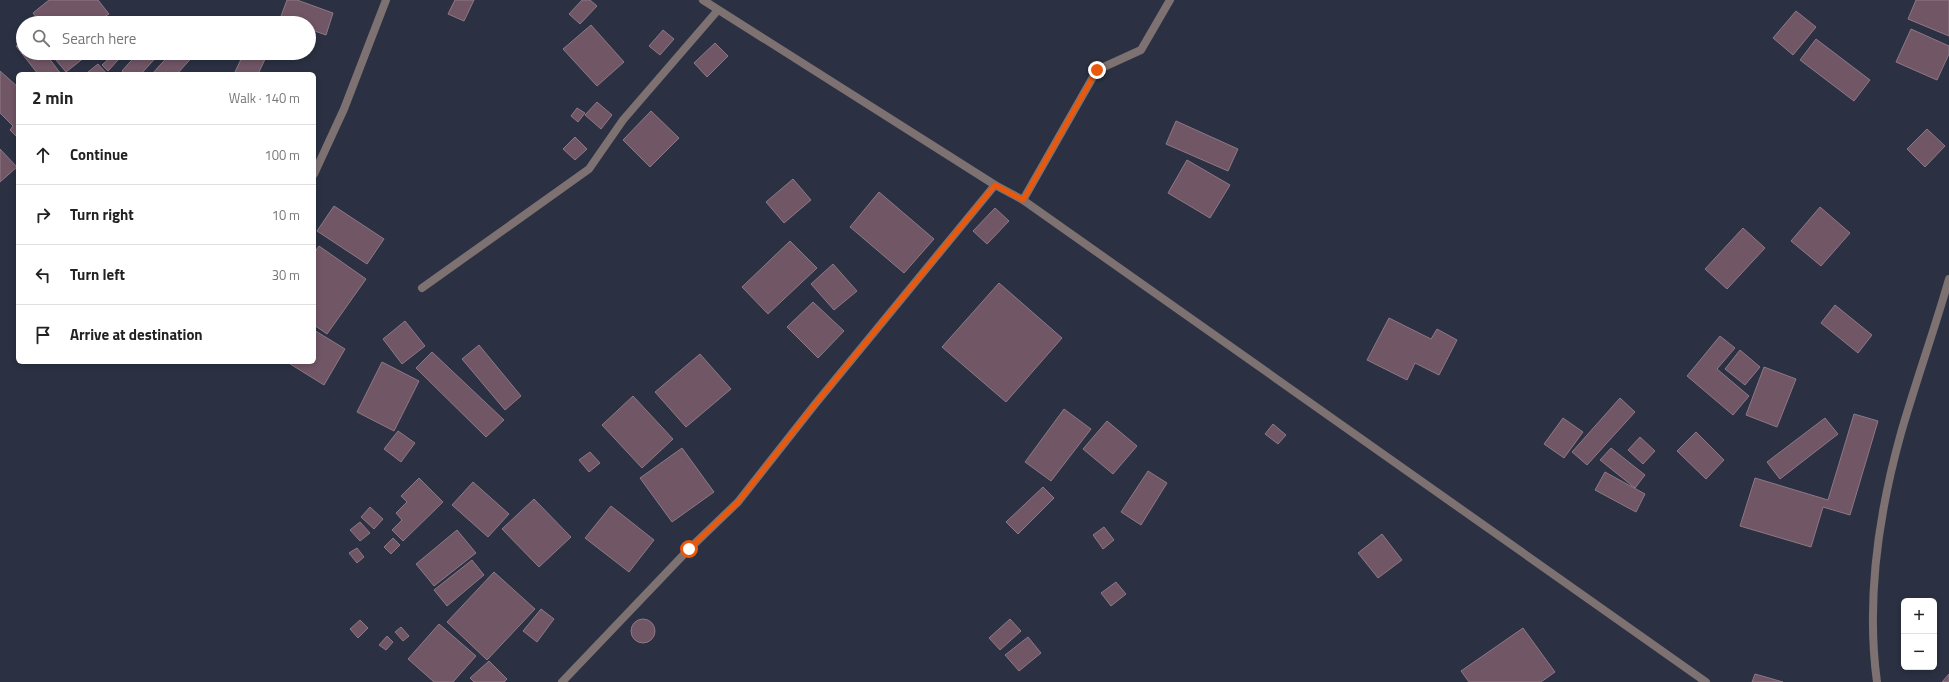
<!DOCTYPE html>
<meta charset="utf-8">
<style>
:root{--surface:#fff;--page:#f2f2f2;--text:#222;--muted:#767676;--line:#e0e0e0}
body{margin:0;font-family:"Titillium Web",sans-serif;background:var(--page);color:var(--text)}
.controls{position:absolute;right:12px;bottom:12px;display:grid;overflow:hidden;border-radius:6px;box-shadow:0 2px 6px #0003}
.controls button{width:36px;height:36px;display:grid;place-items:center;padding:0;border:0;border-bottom:1px solid var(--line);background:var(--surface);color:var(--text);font:20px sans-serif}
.stop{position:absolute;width:12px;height:12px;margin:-9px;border:3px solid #ea580c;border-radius:50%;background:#fff}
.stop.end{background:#ea580c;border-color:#fff;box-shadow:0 1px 4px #0008}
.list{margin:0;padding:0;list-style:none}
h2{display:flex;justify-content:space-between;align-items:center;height:52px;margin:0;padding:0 16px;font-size:17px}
h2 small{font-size:13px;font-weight:400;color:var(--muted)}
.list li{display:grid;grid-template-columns:26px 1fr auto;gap:12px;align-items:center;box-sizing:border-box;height:60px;padding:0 16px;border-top:1px solid var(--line)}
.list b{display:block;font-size:15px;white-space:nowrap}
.list em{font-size:13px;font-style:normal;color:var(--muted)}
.icon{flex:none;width:22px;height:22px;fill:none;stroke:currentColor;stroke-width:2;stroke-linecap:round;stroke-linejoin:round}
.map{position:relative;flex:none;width:1949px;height:682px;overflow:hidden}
.search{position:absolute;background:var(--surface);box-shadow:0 2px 6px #0003;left:16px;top:16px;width:300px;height:44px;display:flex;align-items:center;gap:10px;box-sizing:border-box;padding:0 14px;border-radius:22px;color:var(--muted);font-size:15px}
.panel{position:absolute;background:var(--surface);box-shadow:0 2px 6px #0003;left:16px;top:72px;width:300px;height:292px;border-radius:6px}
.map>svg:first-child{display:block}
.building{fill:#715666;stroke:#8e7885}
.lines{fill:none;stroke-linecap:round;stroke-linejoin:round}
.minor{stroke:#7d7172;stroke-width:8}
.route{stroke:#ea580c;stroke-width:5}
</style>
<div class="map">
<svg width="1949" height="682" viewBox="0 0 1949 682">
<rect width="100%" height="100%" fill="#2b3142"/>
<g class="building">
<polygon points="49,0 98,0 109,14 104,17 108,22 41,23 33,13"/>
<polygon points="287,0 297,0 333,13 326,35 309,29 309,23 292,23 280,19"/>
<polygon points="455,0 474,0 464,21 448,14"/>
<polygon points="582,0 590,0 597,6 580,24 569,14"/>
<polygon points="1916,0 1949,0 1949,36 1908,19"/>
<polygon points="1796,11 1816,27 1793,55 1773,38"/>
<polygon points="591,25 624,62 597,86 563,49"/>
<polygon points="1911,29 1949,46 1949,54 1937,80 1896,62"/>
<polygon points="663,30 674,39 660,55 649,46"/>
<polygon points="1816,39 1870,80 1854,101 1800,60"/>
<polygon points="23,40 23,53 45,53 61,74 38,74 16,46"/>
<polygon points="715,43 728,56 707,77 694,63"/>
<polygon points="50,53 90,53 66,72"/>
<polygon points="138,53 160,53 141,74 126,74 122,71"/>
<polygon points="171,53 196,53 177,74 152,74"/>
<polygon points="244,53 268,53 258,74 234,74"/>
<polygon points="113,55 118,60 108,71 102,65"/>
<polygon points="98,64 107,74 89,74 88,72"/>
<polygon points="0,71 18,87 18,138 10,130 13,126 0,113"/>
<polygon points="597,102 612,115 601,129 585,115"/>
<polygon points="577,108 585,113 578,122 571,116"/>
<polygon points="651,111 679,138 650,167 623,140"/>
<polygon points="1176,121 1238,149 1228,171 1166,144"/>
<polygon points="1927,129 1945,146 1925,167 1907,149"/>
<polygon points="575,137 587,149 575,160 563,149"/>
<polygon points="0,149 17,167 0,182"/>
<polygon points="1187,160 1230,185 1210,218 1168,193"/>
<polygon points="793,179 811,200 784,223 766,202"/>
<polygon points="879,192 934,239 904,273 850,227"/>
<polygon points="334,206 384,239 367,264 317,231"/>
<polygon points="1820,207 1850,233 1821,266 1791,241"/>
<polygon points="995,208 1009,221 987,244 973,231"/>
<polygon points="1743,228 1765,248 1727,289 1705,269"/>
<polygon points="790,241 817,268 768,314 742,287"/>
<polygon points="319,246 366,279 327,334 314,325 314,253"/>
<polygon points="833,264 857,291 834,310 811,284"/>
<polygon points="999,283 1062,338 1006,402 942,347"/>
<polygon points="813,302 844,331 818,358 787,327"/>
<polygon points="1835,305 1872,335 1858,353 1821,323"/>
<polygon points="1389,318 1431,339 1437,329 1457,340 1439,375 1415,363 1407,380 1367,360"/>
<polygon points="405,321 425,346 402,364 383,339"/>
<polygon points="314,330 345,349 324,385 287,362 314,362"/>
<polygon points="1720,336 1735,348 1717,369 1749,396 1733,415 1687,376"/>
<polygon points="479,345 521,396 505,410 462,359"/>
<polygon points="1740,350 1760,367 1745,385 1725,369"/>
<polygon points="432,352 504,420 486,437 416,368"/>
<polygon points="700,354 731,389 686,427 655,392"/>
<polygon points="382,362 419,381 394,431 357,412"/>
<polygon points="1764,367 1796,379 1777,427 1746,415"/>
<polygon points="633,396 673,439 642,468 602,425"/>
<polygon points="1620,398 1635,412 1587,465 1572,452"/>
<polygon points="1064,409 1091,429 1051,481 1025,462"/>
<polygon points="1854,414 1878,421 1850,515 1823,507 1811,547 1740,526 1755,478 1828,500"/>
<polygon points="1563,418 1583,432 1564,458 1544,444"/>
<polygon points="1825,418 1838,434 1780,479 1767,462"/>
<polygon points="1107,421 1137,446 1113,474 1083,449"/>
<polygon points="1273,424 1286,435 1278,444 1265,434"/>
<polygon points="398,431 415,443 401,462 384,449"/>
<polygon points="1696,432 1724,460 1706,479 1677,451"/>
<polygon points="1640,437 1655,451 1643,464 1628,450"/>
<polygon points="682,448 714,492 672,522 640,478"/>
<polygon points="1611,448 1645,475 1635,488 1600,460"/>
<polygon points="590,452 600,463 589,472 579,460"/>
<polygon points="1148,471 1167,483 1141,525 1121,512"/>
<polygon points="1605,472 1645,494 1636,512 1595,490"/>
<polygon points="419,478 443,502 403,541 392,530 402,520 396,513 407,502 401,496"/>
<polygon points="473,482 509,514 488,537 452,505"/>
<polygon points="1043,487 1054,498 1018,534 1006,522"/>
<polygon points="534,499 571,537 539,567 502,529"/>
<polygon points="611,506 654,540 629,572 585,538"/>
<polygon points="370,507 383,519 374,529 361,517"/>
<polygon points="360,522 370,533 360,541 350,530"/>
<polygon points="1104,527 1114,540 1103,549 1093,535"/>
<polygon points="457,530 476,553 434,586 416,564"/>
<polygon points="1382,534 1402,560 1378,578 1358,553"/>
<polygon points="393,538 400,545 391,554 384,547"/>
<polygon points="357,548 364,557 357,563 349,553"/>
<polygon points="472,560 484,575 447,606 434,590"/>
<polygon points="494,572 535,609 487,660 447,622"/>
<polygon points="1116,582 1126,594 1111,606 1101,593"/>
<polygon points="541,609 554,619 537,642 523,631"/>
<polygon points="1010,619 1021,631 1000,650 989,638"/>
<circle cx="643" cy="631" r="12"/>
<polygon points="360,620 368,628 358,638 350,629"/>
<polygon points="439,624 476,656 453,682 434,682 408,659"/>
<polygon points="401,627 409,636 403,641 395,632"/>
<polygon points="1523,628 1555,672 1541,682 1469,682 1461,671"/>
<polygon points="387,636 393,642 386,650 379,645"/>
<polygon points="1028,637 1041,653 1019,671 1005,655"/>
<polygon points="489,661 507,679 504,682 474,682 470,678"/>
<polygon points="1755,674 1783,682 1752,682"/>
<polygon points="1949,674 1949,682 1942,682"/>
</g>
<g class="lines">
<g class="minor">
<polyline points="703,0 995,185 1023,200 1706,682"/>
<polyline points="314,174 344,109 386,0"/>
<polyline points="1023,200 1097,70 1141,50 1170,0"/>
<polyline points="422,288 589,169 623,120 718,10"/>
<polyline points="562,682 689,549 738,502 816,403 995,185"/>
<path d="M1877,682C1866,601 1879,512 1901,433C1916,381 1934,331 1949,279"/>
</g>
</g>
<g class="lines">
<polyline class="route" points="689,549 738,502 816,403 995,185 1023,200 1097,70"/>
</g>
</svg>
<div class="controls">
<button>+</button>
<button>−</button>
</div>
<div class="stop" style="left:689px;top:549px"></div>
<div class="stop end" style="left:1097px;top:70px"></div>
<div class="search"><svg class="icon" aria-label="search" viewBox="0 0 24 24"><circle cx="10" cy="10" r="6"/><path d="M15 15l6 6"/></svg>Search here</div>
<section class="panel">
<h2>2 min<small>Walk · 140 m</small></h2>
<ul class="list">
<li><svg class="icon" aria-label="ahead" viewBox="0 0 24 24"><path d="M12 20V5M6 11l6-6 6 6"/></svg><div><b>Continue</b></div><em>100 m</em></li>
<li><svg class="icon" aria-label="right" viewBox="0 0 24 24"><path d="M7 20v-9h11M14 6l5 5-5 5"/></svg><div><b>Turn right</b></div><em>10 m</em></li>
<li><svg class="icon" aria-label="left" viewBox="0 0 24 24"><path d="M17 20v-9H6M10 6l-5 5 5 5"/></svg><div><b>Turn left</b></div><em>30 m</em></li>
<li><svg class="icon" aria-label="arrive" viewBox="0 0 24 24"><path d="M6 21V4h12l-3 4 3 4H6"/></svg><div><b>Arrive at destination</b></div></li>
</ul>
</section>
</div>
